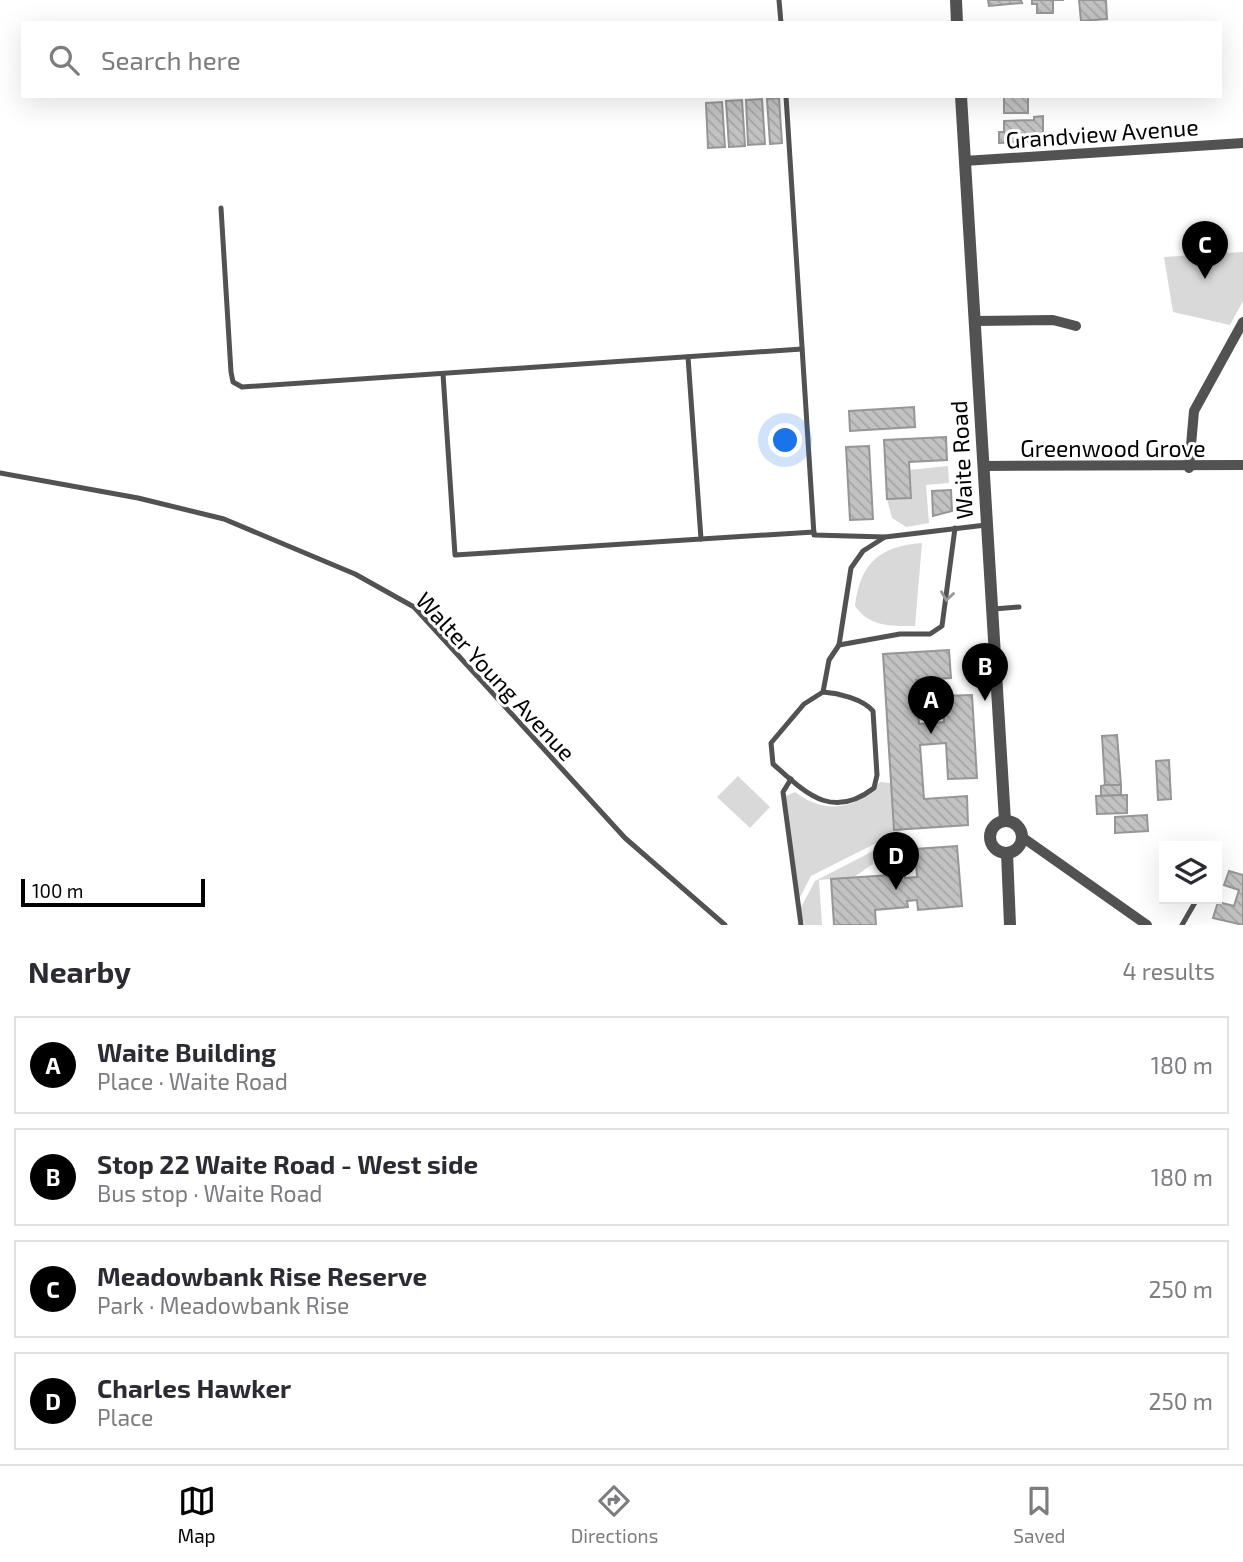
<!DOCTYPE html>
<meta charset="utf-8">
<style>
:root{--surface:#fff;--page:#f7f7f7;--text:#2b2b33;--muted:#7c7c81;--line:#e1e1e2;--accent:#000}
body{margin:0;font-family:"Exo 2",sans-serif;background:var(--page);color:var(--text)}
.controls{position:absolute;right:21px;bottom:21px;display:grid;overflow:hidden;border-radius:0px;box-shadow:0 7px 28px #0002}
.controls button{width:63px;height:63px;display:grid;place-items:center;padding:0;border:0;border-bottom:2px solid var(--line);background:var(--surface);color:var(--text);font:35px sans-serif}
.scale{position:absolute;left:21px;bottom:18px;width:184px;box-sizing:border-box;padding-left:7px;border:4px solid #000;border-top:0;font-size:19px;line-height:24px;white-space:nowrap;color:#000;-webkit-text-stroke:5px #fff;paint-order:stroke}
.you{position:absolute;left:786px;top:441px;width:24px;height:24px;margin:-18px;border:5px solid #fff;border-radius:50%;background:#1a73e8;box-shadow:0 0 0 10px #1a73e833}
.badge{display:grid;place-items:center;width:46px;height:46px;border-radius:50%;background:var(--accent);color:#fff;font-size:23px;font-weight:700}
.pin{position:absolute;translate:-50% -58px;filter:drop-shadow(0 2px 4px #0008)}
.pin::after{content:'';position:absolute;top:37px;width:24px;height:21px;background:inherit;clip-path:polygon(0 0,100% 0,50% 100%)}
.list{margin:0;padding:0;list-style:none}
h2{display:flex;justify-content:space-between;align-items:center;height:91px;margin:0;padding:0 28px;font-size:30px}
h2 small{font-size:23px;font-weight:400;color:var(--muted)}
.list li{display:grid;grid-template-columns:46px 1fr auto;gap:21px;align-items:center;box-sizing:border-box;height:98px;margin:0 14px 14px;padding:0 14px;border:2px solid var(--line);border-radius:0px}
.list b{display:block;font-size:26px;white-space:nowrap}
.list p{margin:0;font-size:23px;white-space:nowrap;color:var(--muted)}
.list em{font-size:23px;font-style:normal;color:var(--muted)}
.icon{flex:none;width:38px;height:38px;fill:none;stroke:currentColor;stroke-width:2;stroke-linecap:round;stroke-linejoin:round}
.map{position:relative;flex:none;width:1243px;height:925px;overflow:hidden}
.search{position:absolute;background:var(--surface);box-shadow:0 7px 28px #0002;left:21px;right:21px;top:21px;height:77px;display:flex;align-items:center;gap:18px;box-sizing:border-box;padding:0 24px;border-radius:0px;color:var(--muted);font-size:26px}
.sheet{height:539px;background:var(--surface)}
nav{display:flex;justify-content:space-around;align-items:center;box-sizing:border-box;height:98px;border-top:2px solid var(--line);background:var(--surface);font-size:19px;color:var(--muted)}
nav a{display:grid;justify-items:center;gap:4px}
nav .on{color:var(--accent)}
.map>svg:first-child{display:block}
.green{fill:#d9d9d9}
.building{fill:url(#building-back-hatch);stroke:#969696;stroke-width:2}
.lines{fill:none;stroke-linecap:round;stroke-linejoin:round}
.service{stroke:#525252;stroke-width:5}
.minor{stroke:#525252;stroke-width:10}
.tertiary{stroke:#525252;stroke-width:12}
.oneway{stroke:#979797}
.labels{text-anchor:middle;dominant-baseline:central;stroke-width:6;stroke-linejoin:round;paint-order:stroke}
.street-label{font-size:23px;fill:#000;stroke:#fff}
</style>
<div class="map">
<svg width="1243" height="925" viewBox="0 0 1243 925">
<defs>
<pattern id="building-back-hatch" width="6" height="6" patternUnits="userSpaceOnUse" patternTransform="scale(1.75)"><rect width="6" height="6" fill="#c2c2c2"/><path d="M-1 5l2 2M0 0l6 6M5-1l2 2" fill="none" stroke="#a5a5a5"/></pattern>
</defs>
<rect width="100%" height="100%" fill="#fff"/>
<g class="green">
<polygon points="1243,252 1243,301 1230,325 1173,312 1164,257"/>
<polygon points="948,466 949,483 926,485 929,523 906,527 892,518 887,499 911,498 909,470"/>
<path d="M922,543L915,626C890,626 870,627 855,606C860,563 880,546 922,543Z"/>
<polygon points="738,776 770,807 750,828 717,797"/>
<path d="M880,782L891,783L894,829H904L811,876L798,901L786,796L795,792C823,814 857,811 880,782Z"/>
<polygon points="906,834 906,858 883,862 883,853 873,854 873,864 854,877 819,880 822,925 805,925 799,911 815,881"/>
</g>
<g class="building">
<polygon points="988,0 1021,0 1022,3 989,6"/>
<polygon points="1032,0 1064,0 1053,0 1053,13 1037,13 1037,4 1032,4"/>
<polygon points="1079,0 1106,0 1107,19 1081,21"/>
<rect x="1004" y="96" width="24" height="17"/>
<polygon points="779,98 782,143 770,144 767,99"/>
<polygon points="762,99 765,144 748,145 746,100"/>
<polygon points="742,100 745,146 729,147 726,101"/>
<polygon points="722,102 725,147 708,148 706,103"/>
<polygon points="1043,116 1043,141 999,143 999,132 1004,132 1004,121 1034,120 1034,117"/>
<polygon points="914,407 915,427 850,431 849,411"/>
<polygon points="946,437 947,460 909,462 911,498 887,499 884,440"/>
<polygon points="869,446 873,519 850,520 846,447"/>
<polygon points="951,490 952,511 933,516 932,491"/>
<polygon points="949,650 951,678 916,680 919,724 944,722 943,696 972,695 977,778 948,779 946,743 920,745 924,799 967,796 968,825 894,830 883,654"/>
<polygon points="1117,735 1121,785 1105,785 1102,736"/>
<polygon points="1169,760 1171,799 1158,800 1156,761"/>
<polygon points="1105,785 1121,785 1121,795 1101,796 1101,786"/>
<polygon points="1127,795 1127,813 1097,814 1096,796"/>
<polygon points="1147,815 1148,831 1115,833 1115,817"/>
<polygon points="957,846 962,906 918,910 917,900 907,901 908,907 875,910 876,925 834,925 831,879 905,874 905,878 917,877 915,849"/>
<polygon points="1229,871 1243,875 1243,925 1213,918 1218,902 1234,906 1239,890 1224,885"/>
</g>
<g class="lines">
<g class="service">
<polyline points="779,0 781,23"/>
<polyline points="786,96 814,535 885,537"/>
<polyline points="221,208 231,372 233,382 242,387 802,349"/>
<polyline points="443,374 455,555 701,539 688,357"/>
<polyline points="0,473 138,498 224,519 355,574 414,607 625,838 725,925"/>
<polyline points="701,539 814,532"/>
<polyline points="994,609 1019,607"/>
<polyline points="839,645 900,634 930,634 942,626 955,528"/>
<path d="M823,692C838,693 863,699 873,711L877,775L874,788C831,821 805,792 773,764L771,743L804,704Z"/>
<polyline points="823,692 829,660 839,645 851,568 863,551 885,537 986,525"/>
<polyline points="791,779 783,792 801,925"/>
<polyline points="1182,925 1197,899"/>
</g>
<g class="minor">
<polyline points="964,161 1243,143"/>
<polyline points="974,321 1053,320 1076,326"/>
<polyline points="983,466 1243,465"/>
<polyline points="1189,468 1194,411 1243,322"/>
<polyline points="1022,837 1147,925"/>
</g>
<g class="tertiary">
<polyline points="956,0 957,23"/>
<polyline points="961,96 1005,821"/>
<circle cx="1006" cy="837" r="16"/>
<polyline points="1007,853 1010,925"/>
</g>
</g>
<defs><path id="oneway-chevron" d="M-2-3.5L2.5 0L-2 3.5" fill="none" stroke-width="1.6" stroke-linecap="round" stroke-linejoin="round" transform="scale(1.75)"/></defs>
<use class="oneway" href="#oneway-chevron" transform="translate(947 596) rotate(98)"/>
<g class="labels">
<g class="street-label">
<text transform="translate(1102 133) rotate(-4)">Grandview Avenue</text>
<text x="1113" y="448">Greenwood Grove</text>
<text transform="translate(961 460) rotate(-93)">Waite Road</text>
<text transform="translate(496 676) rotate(47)">Walter Young Avenue</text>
</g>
</g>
</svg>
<div class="controls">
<button><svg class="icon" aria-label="layers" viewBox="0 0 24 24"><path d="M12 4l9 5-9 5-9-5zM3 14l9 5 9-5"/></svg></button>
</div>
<div class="scale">100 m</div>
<div class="you"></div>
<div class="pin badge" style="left:931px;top:734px">A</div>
<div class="pin badge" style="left:985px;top:701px">B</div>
<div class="pin badge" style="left:1205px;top:279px">C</div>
<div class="pin badge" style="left:896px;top:890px">D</div>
<div class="search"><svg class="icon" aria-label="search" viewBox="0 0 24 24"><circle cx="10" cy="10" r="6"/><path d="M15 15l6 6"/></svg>Search here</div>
</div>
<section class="sheet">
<h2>Nearby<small>4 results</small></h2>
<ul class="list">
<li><span class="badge">A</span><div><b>Waite Building</b><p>Place · Waite Road</p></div><em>180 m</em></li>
<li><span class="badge">B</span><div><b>Stop 22 Waite Road - West side</b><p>Bus stop · Waite Road</p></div><em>180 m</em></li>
<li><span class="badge">C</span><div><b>Meadowbank Rise Reserve</b><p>Park · Meadowbank Rise</p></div><em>250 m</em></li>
<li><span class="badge">D</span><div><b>Charles Hawker</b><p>Place</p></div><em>250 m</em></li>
</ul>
</section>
<nav>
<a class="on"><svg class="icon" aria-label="map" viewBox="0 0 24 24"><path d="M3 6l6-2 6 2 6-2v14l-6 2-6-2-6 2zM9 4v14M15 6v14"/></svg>Map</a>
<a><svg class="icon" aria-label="directions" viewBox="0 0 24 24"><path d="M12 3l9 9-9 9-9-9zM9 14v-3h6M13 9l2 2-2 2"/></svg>Directions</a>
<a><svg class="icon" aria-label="saved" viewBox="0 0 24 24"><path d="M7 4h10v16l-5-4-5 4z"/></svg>Saved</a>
</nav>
